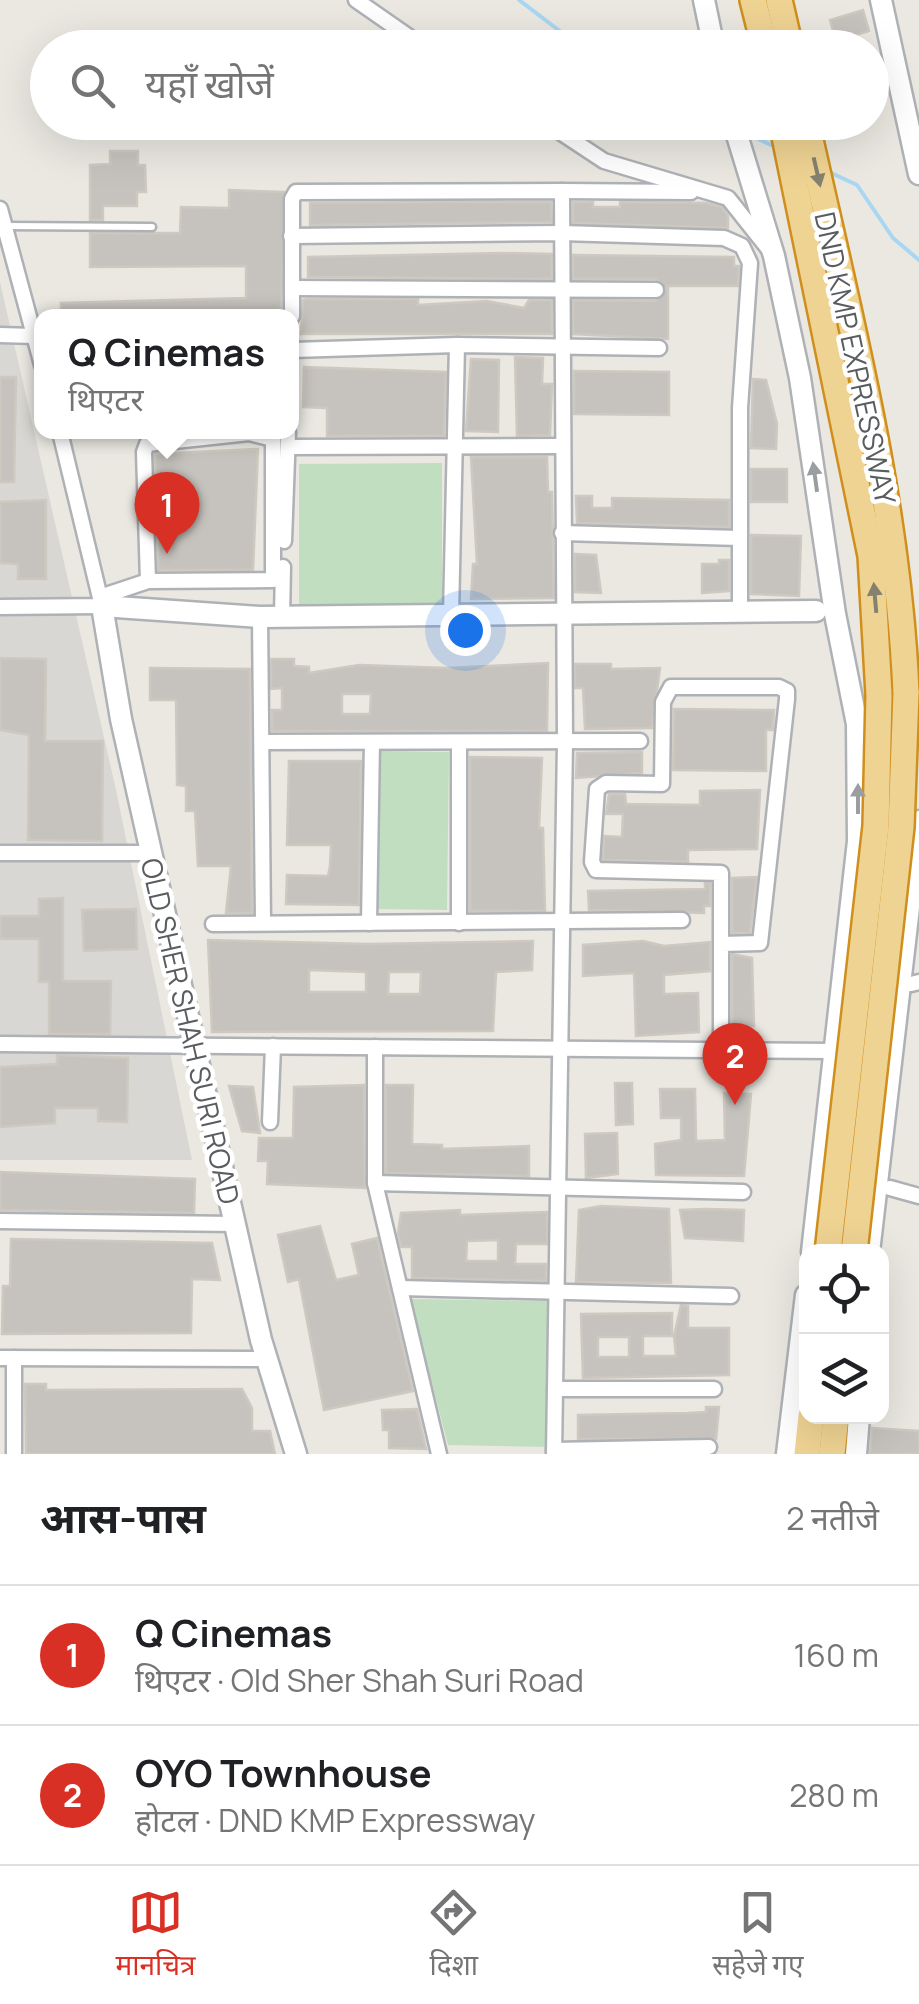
<!DOCTYPE html>
<html lang="hi">
<meta charset="utf-8">
<style>
:root{--surface:#fff;--page:#f2f2f2;--text:#202124;--muted:#757577;--line:#e0e0e0;--accent:#d93025}
body{margin:0;font-family:Manrope,"Noto Sans Devanagari",sans-serif;background:var(--page);color:var(--text)}
.controls{position:absolute;right:30px;bottom:30px;display:grid;overflow:hidden;border-radius:20px;box-shadow:0 10px 40px #0002}
.controls button{width:90px;height:90px;display:grid;place-items:center;padding:0;border:0;border-bottom:2px solid var(--line);background:var(--surface);color:var(--text);font:50px sans-serif}
.you{position:absolute;left:465px;top:630px;width:35px;height:35px;margin:-25px;border:8px solid #fff;border-radius:50%;background:#1a73e8;box-shadow:0 0 0 15px #1a73e833}
.badge{display:grid;place-items:center;width:65px;height:65px;border-radius:50%;background:var(--accent);color:#fff;font-size:32px;font-weight:700}
.pin{position:absolute;translate:-50% -82px;filter:drop-shadow(0 2px 5px #0008)}
.pin::after{content:'';position:absolute;top:52px;width:35px;height:30px;background:inherit;clip-path:polygon(0 0,100% 0,50% 100%)}
.popup{position:absolute;left:34px;top:309px;width:265px;height:130px;box-sizing:border-box;display:grid;place-content:center;border-radius:20px;background:var(--surface);filter:drop-shadow(0 2px 8px #0005);font-size:32px;white-space:nowrap;color:var(--muted)}
.popup b{font-size:38px;color:var(--text)}
.popup::after{content:'';position:absolute;left:50%;top:100%;margin-left:-20px;border:20px solid transparent;border-top-color:var(--surface)}
.list{margin:0;padding:0;list-style:none}
h2{display:flex;justify-content:space-between;align-items:center;height:130px;margin:0;padding:0 40px;font-size:42px}
h2 small{font-size:32px;font-weight:400;color:var(--muted)}
.list li{display:grid;grid-template-columns:65px 1fr auto;gap:30px;align-items:center;box-sizing:border-box;height:140px;padding:0 40px;border-top:2px solid var(--line)}
.list b{display:block;font-size:38px;white-space:nowrap}
.list p{margin:0;font-size:32px;white-space:nowrap;color:var(--muted)}
.list em{font-size:32px;font-style:normal;color:var(--muted)}
.icon{flex:none;width:55px;height:55px;fill:none;stroke:currentColor;stroke-width:2;stroke-linecap:round;stroke-linejoin:round}
.map{position:relative;flex:none;width:919px;height:1454px;overflow:hidden}
.search{position:absolute;background:var(--surface);box-shadow:0 10px 40px #0002;left:30px;right:30px;top:30px;height:110px;display:flex;align-items:center;gap:25px;box-sizing:border-box;padding:0 35px;border-radius:55px;color:var(--muted);font-size:38px}
.sheet{height:410px;background:var(--surface)}
nav{display:flex;justify-content:space-around;align-items:center;box-sizing:border-box;height:140px;border-top:2px solid var(--line);background:var(--surface);font-size:28px;color:var(--muted)}
nav a{display:grid;justify-items:center;gap:5px}
nav .on{color:var(--accent)}
.map>svg:first-child{display:block}
.industrial{fill:#d9d7d3}
.green{fill:#c1dfc0}
.lines{fill:none;stroke-linecap:round;stroke-linejoin:round}
.stream{stroke:#a8d6f3;stroke-width:4}
.building{fill:#c6c3be;stroke:#cec9c0;stroke-width:2.5;fill-rule:evenodd}
.lane-casing{stroke:#aeb1b5;stroke-width:11}
.street-casing{stroke:#aeb1b5;stroke-width:19}
.secondary-casing{stroke:#aeb1b5;stroke-width:25}
.highway-casing{stroke:#d08f1c;stroke-width:30}
.lane{stroke:#fff;stroke-width:6}
.street{stroke:#fff;stroke-width:14}
.secondary{stroke:#fff;stroke-width:20}
.highway{stroke:#efd393;stroke-width:25}
.highway-bridge-casing{stroke:#d08f1c;stroke-width:30;stroke-linecap:butt}
.highway-bridge{stroke:#efd393;stroke-width:25}
.oneway{fill:#86806f}
.oneway2{fill:#9b9ea0}
.labels{text-anchor:middle;dominant-baseline:central;stroke-width:9;stroke-linejoin:round;paint-order:stroke}
.street-label{font-size:28px;fill:#595d60;stroke:#fff}
</style>
<div class="map">
<svg width="919" height="1454" viewBox="0 0 919 1454">
<rect width="100%" height="100%" fill="#eae8e1"/>
<polygon class="industrial" points="0,282 116,790 192,1160 0,1160"/>
<g class="green">
<polygon points="442,463 442,606 299,606 299,464"/>
<polygon points="380,751 449,752 447,910 378,909"/>
<polygon points="410,1299 548,1301 545,1447 448,1445"/>
</g>
<g class="lines">
<g class="stream">
<polyline points="519,0 582,48"/>
<polyline points="745,133 778,148"/>
<polyline points="827,171 857,185 893,238 919,260"/>
</g>
</g>
<g class="building">
<polygon points="863,10 869,31 836,41 830,20"/>
<polygon points="110,151 138,151 138,165 145,165 146,192 137,192 137,206 103,206 103,220 90,220 90,165 110,164"/>
<polygon points="229,190 284,192 281,316 61,316 61,303 246,298 246,266 90,267 90,233 180,233 181,207 229,208"/>
<polygon points="445,202 551,202 552,222 310,225 310,203"/>
<polygon points="573,202 593,202 593,207 620,207 620,202 707,203 722,207 728,216 728,228 573,223"/>
<polygon points="503,253 552,254 552,279 308,277 308,257"/>
<polygon points="573,255 734,257 734,266 739,266 738,286 668,286 668,339 573,334 573,300 656,301 666,289 656,279 573,279"/>
<polygon points="418,299 418,305 487,301 524,308 529,300 552,300 552,334 301,334 303,300 307,299"/>
<polygon points="515,357 543,358 542,384 552,384 550,435 517,436"/>
<polygon points="471,359 499,360 498,432 466,431"/>
<polygon points="304,367 446,372 444,436 327,436 327,408 303,407"/>
<polygon points="574,371 669,372 669,415 574,414"/>
<polygon points="0,377 16,377 14,482 0,482"/>
<polygon points="753,379 766,380 777,424 776,449 751,448"/>
<polygon points="258,449 253,570 158,570 155,454"/>
<polygon points="471,457 547,457 548,492 552,492 554,598 471,599 473,564 477,564"/>
<rect x="751" y="469" width="36" height="33"/>
<polygon points="576,496 592,496 592,508 612,508 612,498 729,500 729,527 577,523"/>
<polygon points="46,500 46,579 18,579 18,564 0,563 0,502"/>
<polygon points="751,535 801,536 799,596 751,594"/>
<polygon points="575,554 596,555 601,593 575,592"/>
<polygon points="719,560 729,560 729,591 702,593 702,564 719,564"/>
<polygon points="0,658 46,659 45,741 103,741 102,841 28,840 29,735 0,730"/>
<path d="M271,659H294V666L309,667V673L359,665L448,668L548,663L547,731H272V710H282V688L271,689ZM342,694H371L370,714H342Z"/>
<polygon points="575,664 611,664 611,669 660,668 652,728 585,729 583,688 575,688"/>
<polygon points="150,668 250,669 252,913 226,913 231,866 198,866 195,811 186,811 186,786 177,785 176,700 150,700"/>
<polygon points="674,709 774,710 773,730 766,730 766,771 673,770"/>
<polygon points="642,752 642,773 576,778 577,753"/>
<polygon points="470,757 542,758 539,828 543,828 545,911 470,911"/>
<polygon points="289,761 361,761 359,905 286,904 287,875 328,876 330,866 331,845 287,845"/>
<polygon points="760,790 757,849 688,850 688,862 603,860 604,836 622,837 623,814 606,814 609,794 625,794 626,804 700,805 700,791"/>
<polygon points="757,877 750,933 732,933 732,878"/>
<polygon points="705,883 710,883 710,906 704,906 704,913 589,910 588,891 705,889"/>
<polygon points="63,898 63,981 111,981 110,1034 49,1034 49,982 39,982 39,939 0,939 0,916 39,916 39,899"/>
<polygon points="136,909 137,949 84,951 82,910"/>
<path d="M208,940L370,944L533,941L532,970L496,972L493,1031L212,1032ZM309,970L366,972V992H309ZM389,972H421L420,994H388Z"/>
<polygon points="643,941 664,946 710,942 710,971 664,975 664,994 698,993 699,1032 636,1036 634,973 583,976 583,945"/>
<polygon points="732,954 752,958 754,1026 732,1027"/>
<polygon points="57,1055 128,1058 127,1122 98,1121 98,1108 55,1108 55,1123 0,1127 0,1067 57,1064"/>
<polygon points="615,1083 632,1083 633,1124 616,1125"/>
<polygon points="364,1085 365,1188 267,1184 268,1161 258,1161 259,1138 293,1138 294,1087"/>
<polygon points="386,1085 413,1085 412,1144 442,1145 442,1149 529,1146 529,1176 386,1173"/>
<polygon points="229,1086 253,1087 260,1133 242,1131"/>
<polygon points="660,1089 695,1089 696,1141 725,1140 724,1093 751,1094 744,1176 656,1175 655,1144 681,1140 681,1118 661,1118"/>
<polygon points="617,1133 618,1174 586,1178 585,1134"/>
<polygon points="0,1172 195,1179 194,1213 0,1210"/>
<polygon points="601,1206 669,1209 671,1283 576,1282 579,1210"/>
<polygon points="706,1209 744,1210 743,1241 685,1238 680,1210"/>
<path d="M460,1210V1215L547,1212V1244H516L515,1264H546V1281L412,1278V1247H401L398,1234L401,1213ZM498,1240V1261H466L467,1241Z"/>
<polygon points="320,1226 336,1280 359,1275 352,1244 377,1238 413,1391 324,1410 299,1279 288,1282 278,1235"/>
<polygon points="11,1239 212,1243 220,1280 192,1279 191,1333 2,1334 3,1286 10,1286"/>
<path d="M681,1305L688,1306V1328H729V1375L583,1378L581,1314L672,1313V1336H643V1356H676L674,1336ZM598,1337H629V1357H598Z"/>
<polygon points="25,1384 46,1384 46,1390 242,1389 252,1408 252,1431 270,1431 275,1454 26,1454"/>
<polygon points="706,1407 719,1407 716,1439 578,1439 578,1415 688,1413 706,1412"/>
<polygon points="417,1409 426,1449 389,1448 389,1430 383,1430 382,1410"/>
<polygon points="872,1428 919,1431 919,1454 870,1454"/>
</g>
<g class="lines">
<defs>
<polyline id="lane" points="6,226 152,227"/>
<g id="street">
<polyline points="356,0 425,48"/>
<polyline points="545,122 604,161 728,198 771,252"/>
<polyline points="562,191 691,192"/>
<polyline points="0,209 42,365"/>
<polyline points="291,236 562,233 724,238 742,246 750,263 740,408 740,613"/>
<polyline points="292,288 656,290"/>
<polyline points="292,316 292,199 296,192 562,191 565,741 554,1454"/>
<polyline points="0,335 34,336"/>
<polyline points="292,350 457,345 659,348"/>
<polyline points="288,447 561,446"/>
<polyline points="562,533 739,538"/>
<polyline points="284,541 288,432"/>
<polyline points="100,597 148,581 273,580 273,439 249,433 147,444 144,452 148,581"/>
<polyline points="0,607 102,606 60,432"/>
<polyline points="451,615 457,345"/>
<polyline points="260,617 263,923"/>
<polyline points="282,617 283,567"/>
<polyline points="262,742 640,741"/>
<polyline points="0,853 151,853"/>
<polyline points="369,923 372,742"/>
<polyline points="459,923 459,742"/>
<polyline points="213,924 682,920"/>
<polyline points="911,984 919,982"/>
<polyline points="0,1044 836,1051"/>
<polyline points="375,1047 375,1183 439,1454"/>
<polyline points="721,1048 721,873 596,870 592,862 597,789 606,783 662,784 663,702 671,687 779,687 787,691 787,699 760,943 721,944"/>
<polyline points="270,1122 273,1046"/>
<polyline points="375,1183 743,1192"/>
<polyline points="890,1188 919,1196"/>
<polyline points="0,1221 235,1224"/>
<polyline points="400,1288 731,1296"/>
<polyline points="0,1358 267,1359"/>
<polyline points="555,1389 714,1389"/>
<polyline points="554,1450 709,1447"/>
<polyline points="14,1454 14,1358"/>
</g>
<g id="secondary">
<polyline points="704,0 714,48"/>
<polyline points="881,0 919,174"/>
<polyline points="733,122 774,256 800,378 835,614 857,724 858,841 812,1252"/>
<polyline points="869,1252 919,821"/>
<polyline points="296,1454 261,1340 121,719 102,606 260,617 816,611"/>
<polyline points="787,1454 806,1295"/>
<polyline points="856,1454 859,1416"/>
</g>
<g id="highway">
<polyline points="753,0 765,48"/>
<polyline points="779,0 790,48"/>
<polyline points="782,122 871,556 879,695"/>
<path d="M806,122C848,312 898,499 906,693"/>
<polyline points="807,1454 811,1416"/>
<polyline points="832,1454 836,1416"/>
</g>
</defs>
<use href="#lane" class="lane-casing"/>
<use href="#street" class="street-casing"/>
<use href="#secondary" class="secondary-casing"/>
<use href="#highway" class="highway-casing"/>
<use href="#lane" class="lane"/>
<use href="#street" class="street"/>
<use href="#secondary" class="secondary"/>
<use href="#highway" class="highway"/>
<defs>
<g id="highway-bridge">
<polyline points="828,1252 876,826 879,695"/>
<polyline points="854,1252 901,827 906,693"/>
</g>
</defs>
<use href="#highway-bridge" class="highway-bridge-casing"/>
<use href="#highway-bridge" class="highway-bridge"/>
</g>
<defs><path id="oneway-solid" d="M-6-.8H1V-3.2L6.5 0L1 3.2V.8H-6Z" transform="scale(2.5)"/></defs>
<g class="oneway">
<use href="#oneway-solid" transform="translate(817 172) rotate(77)"/>
<use href="#oneway-solid" transform="translate(875 598) rotate(-95)"/>
</g>
<g class="oneway2">
<use href="#oneway-solid" transform="translate(815 477) rotate(-98)"/>
<use href="#oneway-solid" transform="translate(858 799) rotate(-90)"/>
</g>
<g class="labels">
<g class="street-label">
<text transform="translate(856 358) rotate(78)">DND KMP EXPRESSWAY</text>
<text transform="translate(191 1031) rotate(77)">OLD SHER SHAH SURI ROAD</text>
</g>
</g>
</svg>
<div class="controls">
<button><svg class="icon" aria-label="locate" viewBox="0 0 24 24"><circle cx="12" cy="12" r="6"/><path d="M12 2v4M12 18v4M2 12h4M18 12h4"/></svg></button>
<button><svg class="icon" aria-label="layers" viewBox="0 0 24 24"><path d="M12 4l9 5-9 5-9-5zM3 14l9 5 9-5"/></svg></button>
</div>
<div class="you"></div>
<div class="pin badge" style="left:167px;top:554px">1</div>
<div class="popup"><b>Q Cinemas</b>थिएटर</div>
<div class="pin badge" style="left:735px;top:1105px">2</div>
<div class="search"><svg class="icon" aria-label="search" viewBox="0 0 24 24"><circle cx="10" cy="10" r="6"/><path d="M15 15l6 6"/></svg>यहाँ खोजें</div>
</div>
<section class="sheet">
<h2>आस-पास<small>2 नतीजे</small></h2>
<ul class="list">
<li><span class="badge">1</span><div><b>Q Cinemas</b><p>थिएटर · Old Sher Shah Suri Road</p></div><em>160 m</em></li>
<li><span class="badge">2</span><div><b>OYO Townhouse</b><p>होटल · DND KMP Expressway</p></div><em>280 m</em></li>
</ul>
</section>
<nav>
<a class="on"><svg class="icon" aria-label="map" viewBox="0 0 24 24"><path d="M3 6l6-2 6 2 6-2v14l-6 2-6-2-6 2zM9 4v14M15 6v14"/></svg>मानचित्र</a>
<a><svg class="icon" aria-label="directions" viewBox="0 0 24 24"><path d="M12 3l9 9-9 9-9-9zM9 14v-3h6M13 9l2 2-2 2"/></svg>दिशा</a>
<a><svg class="icon" aria-label="saved" viewBox="0 0 24 24"><path d="M7 4h10v16l-5-4-5 4z"/></svg>सहेजे गए</a>
</nav>
